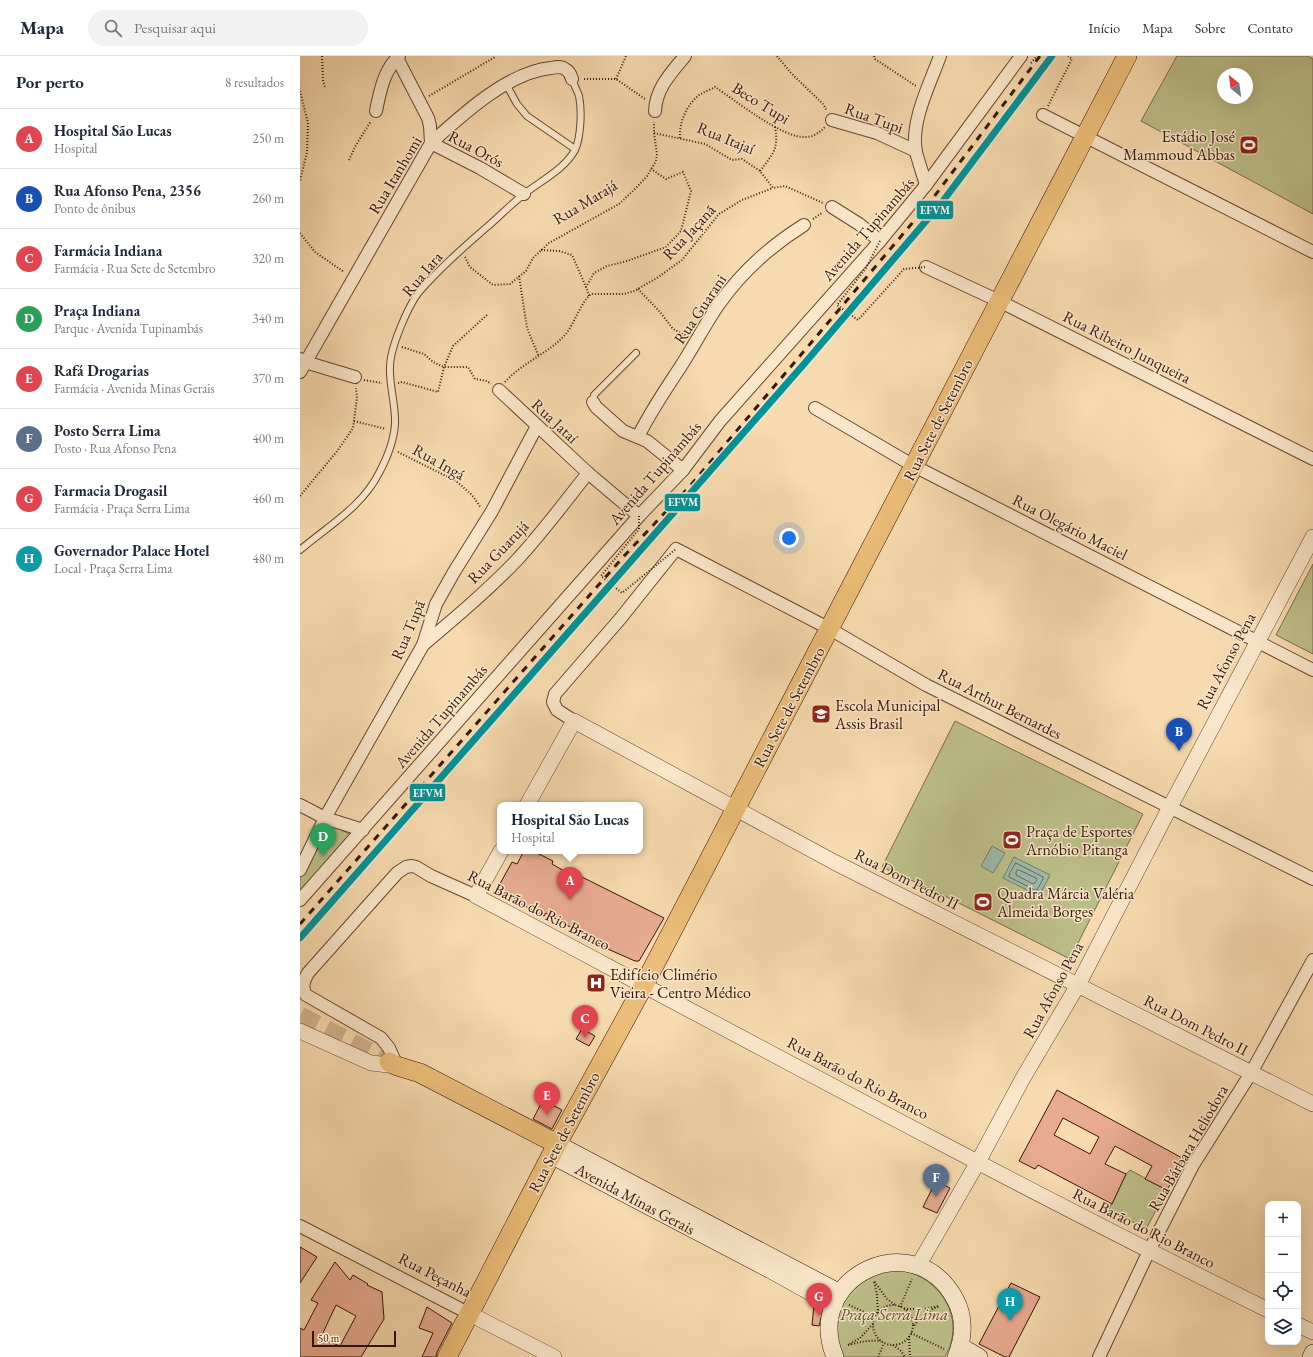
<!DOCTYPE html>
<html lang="pt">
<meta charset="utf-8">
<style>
:root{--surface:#fff;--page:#f2f2f3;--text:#1f2937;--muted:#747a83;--line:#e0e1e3;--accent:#8f2418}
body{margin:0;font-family:"EB Garamond",serif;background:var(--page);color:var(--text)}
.controls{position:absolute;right:12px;bottom:12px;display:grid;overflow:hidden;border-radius:8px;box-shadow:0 4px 16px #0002}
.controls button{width:36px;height:36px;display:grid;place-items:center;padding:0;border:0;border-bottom:1px solid var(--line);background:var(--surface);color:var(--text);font:20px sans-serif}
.compass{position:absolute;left:917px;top:12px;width:36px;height:36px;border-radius:50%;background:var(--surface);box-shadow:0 4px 16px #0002;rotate:331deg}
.scale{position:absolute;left:12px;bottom:10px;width:84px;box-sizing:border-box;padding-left:4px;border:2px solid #36160a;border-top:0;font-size:11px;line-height:14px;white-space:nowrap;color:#36160a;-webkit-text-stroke:3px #fae7cb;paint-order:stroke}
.you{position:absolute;left:489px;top:482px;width:14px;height:14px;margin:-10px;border:3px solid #fff;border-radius:50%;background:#1a73e8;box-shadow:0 0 0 6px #1a73e833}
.badge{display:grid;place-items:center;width:26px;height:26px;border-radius:50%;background:var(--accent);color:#fff;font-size:13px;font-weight:700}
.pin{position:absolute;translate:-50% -33px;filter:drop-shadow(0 1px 2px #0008)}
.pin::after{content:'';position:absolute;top:21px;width:14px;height:12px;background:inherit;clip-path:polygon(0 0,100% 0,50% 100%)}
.popup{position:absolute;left:197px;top:746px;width:146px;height:52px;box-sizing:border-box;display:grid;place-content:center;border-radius:8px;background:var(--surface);filter:drop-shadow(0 1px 3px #0005);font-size:13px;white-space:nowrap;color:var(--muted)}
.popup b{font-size:15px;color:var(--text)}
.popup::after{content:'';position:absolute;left:50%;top:100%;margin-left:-8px;border:8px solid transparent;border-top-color:var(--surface)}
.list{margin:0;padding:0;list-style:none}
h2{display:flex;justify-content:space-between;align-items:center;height:52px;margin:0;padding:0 16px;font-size:17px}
h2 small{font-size:13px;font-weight:400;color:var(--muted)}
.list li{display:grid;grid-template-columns:26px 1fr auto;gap:12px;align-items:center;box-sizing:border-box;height:60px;padding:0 16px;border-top:1px solid var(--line)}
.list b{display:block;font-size:15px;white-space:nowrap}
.list p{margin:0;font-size:13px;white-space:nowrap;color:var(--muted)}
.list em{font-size:13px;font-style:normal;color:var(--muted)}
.icon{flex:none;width:22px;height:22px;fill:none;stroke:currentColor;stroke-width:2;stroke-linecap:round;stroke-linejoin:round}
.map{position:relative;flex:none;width:1013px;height:1301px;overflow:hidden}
header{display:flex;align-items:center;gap:24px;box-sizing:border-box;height:56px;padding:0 20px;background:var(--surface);border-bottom:1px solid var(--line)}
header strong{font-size:19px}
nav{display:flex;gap:22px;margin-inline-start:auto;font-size:14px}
.search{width:280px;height:36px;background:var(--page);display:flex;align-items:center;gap:10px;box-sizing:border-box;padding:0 14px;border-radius:22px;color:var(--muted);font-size:15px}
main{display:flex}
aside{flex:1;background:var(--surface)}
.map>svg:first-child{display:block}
.green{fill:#bdbf8a;stroke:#7a6a4a;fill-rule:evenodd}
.water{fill:#9dbbab;stroke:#74796b}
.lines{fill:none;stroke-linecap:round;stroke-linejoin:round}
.shore{stroke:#6a685a;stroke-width:1}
.building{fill:#e8ab92;stroke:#36160a;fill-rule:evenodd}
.primary-tunnel{stroke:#d0b38e;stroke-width:19;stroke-dasharray:19 10;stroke-linecap:butt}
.service-casing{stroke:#664733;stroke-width:8}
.minor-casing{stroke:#664733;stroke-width:14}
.tertiary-casing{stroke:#664733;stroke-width:16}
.secondary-casing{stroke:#36160a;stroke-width:18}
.primary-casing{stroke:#36160a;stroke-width:20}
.path{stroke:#36160a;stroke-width:2;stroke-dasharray:1 2;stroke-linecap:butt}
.service{stroke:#fae7cb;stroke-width:6}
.minor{stroke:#fae7cb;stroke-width:12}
.tertiary{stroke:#fae7cb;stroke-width:15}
.secondary{stroke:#fae7cb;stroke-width:17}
.primary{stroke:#ecbd78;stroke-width:19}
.rail{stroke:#36160a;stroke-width:3;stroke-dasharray:7 7;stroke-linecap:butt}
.path-bridge{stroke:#36160a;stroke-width:2;stroke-dasharray:1 2;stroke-linecap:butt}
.rail-1-casing{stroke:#fae7cb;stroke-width:10}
.rail-1{stroke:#00939a;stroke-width:7}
.labels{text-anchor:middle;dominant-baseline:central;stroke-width:3;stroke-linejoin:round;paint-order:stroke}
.street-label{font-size:16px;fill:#36160a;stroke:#fae7cb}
.poi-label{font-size:16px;fill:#36160a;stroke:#fae7cb;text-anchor:start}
.park-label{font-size:16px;font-style:italic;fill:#5e4930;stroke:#fae7cb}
.line-badge{stroke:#fae7cb;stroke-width:1.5}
.badge-label{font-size:11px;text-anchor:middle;font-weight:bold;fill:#fff}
</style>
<header>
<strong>Mapa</strong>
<div class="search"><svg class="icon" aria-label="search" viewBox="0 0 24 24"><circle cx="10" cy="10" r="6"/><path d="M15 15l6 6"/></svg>Pesquisar aqui</div>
<nav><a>Início</a><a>Mapa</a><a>Sobre</a><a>Contato</a></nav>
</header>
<main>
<aside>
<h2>Por perto<small>8 resultados</small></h2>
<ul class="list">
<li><span class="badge" style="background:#e0444e">A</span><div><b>Hospital São Lucas</b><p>Hospital</p></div><em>250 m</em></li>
<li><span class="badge" style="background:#1a4fb4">B</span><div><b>Rua Afonso Pena, 2356</b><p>Ponto de ônibus</p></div><em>260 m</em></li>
<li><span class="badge" style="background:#e0444e">C</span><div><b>Farmácia Indiana</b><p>Farmácia · Rua Sete de Setembro</p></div><em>320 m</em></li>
<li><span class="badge" style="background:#2e9e5b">D</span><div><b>Praça Indiana</b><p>Parque · Avenida Tupinambás</p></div><em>340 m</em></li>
<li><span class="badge" style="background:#e0444e">E</span><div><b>Rafá Drogarias</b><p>Farmácia · Avenida Minas Gerais</p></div><em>370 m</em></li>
<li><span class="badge" style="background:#5c6f8a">F</span><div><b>Posto Serra Lima</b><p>Posto · Rua Afonso Pena</p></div><em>400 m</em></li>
<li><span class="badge" style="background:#e0444e">G</span><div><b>Farmacia Drogasil</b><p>Farmácia · Praça Serra Lima</p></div><em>460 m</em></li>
<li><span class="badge" style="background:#0f9aa8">H</span><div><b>Governador Palace Hotel</b><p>Local · Praça Serra Lima</p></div><em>480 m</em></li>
</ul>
</aside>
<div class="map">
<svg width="1013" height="1301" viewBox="0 0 1013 1301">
<rect width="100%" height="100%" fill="#f7daaf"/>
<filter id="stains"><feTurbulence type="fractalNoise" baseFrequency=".005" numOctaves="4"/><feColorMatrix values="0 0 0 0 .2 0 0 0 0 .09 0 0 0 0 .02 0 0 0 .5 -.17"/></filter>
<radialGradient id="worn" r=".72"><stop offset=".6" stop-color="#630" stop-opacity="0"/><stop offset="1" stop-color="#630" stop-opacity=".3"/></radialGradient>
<g class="green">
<path d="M877,0H1007L1013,3V158L841,65ZM923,18H947V42H923Z"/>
<polygon points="1013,508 1013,598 976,579"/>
<polygon points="655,665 843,758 770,903 637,836 582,811"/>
<polygon points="26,767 54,780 0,841 0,820"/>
<polygon points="830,1114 867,1134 846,1173 809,1153 826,1118"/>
<path d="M584,1215C591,1215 599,1213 606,1215C637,1224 660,1253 651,1287C650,1291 647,1296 645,1301H544C528,1272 537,1241 564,1223C570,1219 578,1217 584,1215Z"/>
</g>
<g class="water">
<polygon points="692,790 705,797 693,817 681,810"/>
<polygon points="714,801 750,819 739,840 703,822"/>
</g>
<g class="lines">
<g class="shore">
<polygon points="716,807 743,821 743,823 737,834 735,834 709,821 709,819"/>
<polygon points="717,814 719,814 736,822 737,824 735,827 733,828 716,819 716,817"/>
</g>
</g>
<g class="building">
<polygon points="224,795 232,795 241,799 253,805 252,808 266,816 268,814 364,862 339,905 335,905 310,894 246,857 244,860 196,835 212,806 217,808"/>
<polygon points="282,973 295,980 289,990 276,983"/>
<path d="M757,1034L884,1103L867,1134L845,1123L852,1110L815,1090L805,1108L826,1118L812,1148L738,1109L735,1113L719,1105ZM763,1062L799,1081L790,1098L754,1079Z"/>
<polygon points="243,1044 262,1054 252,1073 233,1063"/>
<polygon points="636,1125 650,1132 637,1157 623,1151"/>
<polygon points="0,1191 17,1201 0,1227"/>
<path d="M35,1206L50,1224L53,1219L68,1228L67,1229L82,1236L84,1263L61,1301H0V1272L4,1274L18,1247L11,1244ZM36,1249L56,1260L40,1290L30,1286L21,1281Z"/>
<polygon points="711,1227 740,1241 709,1301 705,1301 679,1288"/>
<polygon points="514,1249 523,1254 519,1270 512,1269"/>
<polygon points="127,1251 152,1267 137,1296 136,1301 122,1301 133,1277 119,1272"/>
</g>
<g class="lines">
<polyline class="primary-tunnel" points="0,960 89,1006"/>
<defs>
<g id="service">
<polyline points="206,28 217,48 227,60 275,93"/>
<polyline points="293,346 294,339 336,297"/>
<path d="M0,494C28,470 62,451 79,417C87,402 94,384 95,368C96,349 89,330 90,311C90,292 108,250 119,236C140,212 163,192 187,171C199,161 210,149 223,139C240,125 264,114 275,94C281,81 282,54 279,40C277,34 274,29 272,23"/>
</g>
<g id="minor">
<polyline points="97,2 128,62 130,70 131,87 180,112 224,138"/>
<path d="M76,55C80,35 84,14 99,0"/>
<path d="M355,55C356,32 371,17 385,0"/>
<polyline points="743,59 1013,196"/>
<polyline points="532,64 577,77 616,95"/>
<path d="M626,129C623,119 619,107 616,96C610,66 630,28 640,0"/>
<polyline points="532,151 559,168 580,185"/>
<polyline points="626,211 699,245 1013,403"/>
<polyline points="0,303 5,306 55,321"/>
<path d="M0,316L131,87C162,59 208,16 251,12C256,11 261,10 265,13C269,15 271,19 272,23"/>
<polyline points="199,334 288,417 339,460"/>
<polyline points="293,346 296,351 323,375 347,385 383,414"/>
<polyline points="515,352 614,410 1013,614"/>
<path d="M338,381C350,356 366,333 381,310C394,290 405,268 419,248C441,217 472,189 504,169"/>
<path d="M123,589C155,562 187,535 216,505C242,477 264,447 288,417"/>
<polyline points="274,665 257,654 253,646 255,638 320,563 376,493 530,573 626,629 1013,823"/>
<polyline points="0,749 25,762 63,774"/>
<polyline points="0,814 25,762 123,589 136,548 154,516 192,455 237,370"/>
<polyline points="0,844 339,460 383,414 420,365 580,185 626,129 721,0"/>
<path d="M97,1010L89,992L81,982L6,939C1,931 4,924 8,917L97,817L106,811L112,810L116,811L131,820L176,840"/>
<polyline points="0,1170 170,1258"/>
<polyline points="799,1301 849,1195 893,1109 951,1017 1013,904"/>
</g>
<g id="tertiary">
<polyline points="227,749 274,665 534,806 1013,1048"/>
<path d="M201,795L176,840C439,980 701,1122 968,1254"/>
<polyline points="0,975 71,1007 97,1010"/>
<polyline points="618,1210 678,1106 723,1022 778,929 870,751 1013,481"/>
<polyline points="170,1258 254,1301"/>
<polyline points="998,1269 1013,1276"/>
</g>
<g id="secondary">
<polyline points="257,1088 540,1237"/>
<polyline points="251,1099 471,1214 534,1249"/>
<polyline points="660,1290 679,1301"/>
<path d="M535,1301C502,1220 615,1168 655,1243C665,1261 664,1282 656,1301"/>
<polyline points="1011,1301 1013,1297"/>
</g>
<g id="primary">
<polyline points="89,1006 97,1010 120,1017 257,1088"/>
<polyline points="147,1301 257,1088 344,929 827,0"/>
</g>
</defs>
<use href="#service" class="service-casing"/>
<use href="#minor" class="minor-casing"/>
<use href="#tertiary" class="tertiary-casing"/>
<use href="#secondary" class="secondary-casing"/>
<use href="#primary" class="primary-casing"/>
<g class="path">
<polyline points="22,0 23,25 25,31"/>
<polyline points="477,0 491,17 523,48 527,55"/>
<polyline points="574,0 575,3 616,30"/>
<polyline points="731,7 737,0"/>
<polyline points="284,23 316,23 345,43"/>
<polyline points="316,23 326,0"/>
<polyline points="0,35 8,67 7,96 0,125"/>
<polyline points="129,40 195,1"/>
<polyline points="748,50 772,3 768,0"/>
<polyline points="354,77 405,88 432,104 442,103 460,115 473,132 485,130 523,147"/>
<path d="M380,82C379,67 386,50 398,40C403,36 410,34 415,31C435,44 483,83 506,81C514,81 520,76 525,71"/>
<polyline points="49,104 56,89 71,65"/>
<path d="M460,115C473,98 479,93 475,71"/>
<polyline points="513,163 522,157"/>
<polyline points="0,177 15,196 44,216"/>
<polyline points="241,194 259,195 272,199 286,231"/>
<polyline points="165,201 170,211 193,229 210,228 226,215 233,202 249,187 319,148 336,132 347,120 356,105 357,98 354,77 354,66"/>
<polyline points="219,220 227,272 239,301"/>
<polyline points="338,233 360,256 373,273 387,280"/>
<polyline points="289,240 286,231 294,217 307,210 327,205 366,191 381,175 391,135 383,116 366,123 351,113"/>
<polyline points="102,291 124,298 133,306 144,311 168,311 175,323 187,325 191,328"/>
<polyline points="64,324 82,327"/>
<path d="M205,326C222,307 247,298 264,280C275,268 280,247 291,238H324L334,235L357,222L382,204L419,158L442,144L473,132"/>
<polyline points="98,327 102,326 138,336 144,311 153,290 188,258"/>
<polyline points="54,365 86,373"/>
<polyline points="98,396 156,425 172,439 181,452"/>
<polyline points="0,440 38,394 53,372 57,342 56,332"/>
<polyline points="549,1249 575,1261"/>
<circle cx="593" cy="1269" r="20"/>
<polyline points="600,1251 612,1223"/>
<path d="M604,1253H624L639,1250C629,1255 620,1261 614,1270"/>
<polyline points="578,1257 577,1239 574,1225 587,1243 595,1249"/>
<path d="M573,1268L560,1282L548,1289C560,1286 569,1284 581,1285"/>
<polyline points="611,1277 644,1293"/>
<polyline points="609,1280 610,1301"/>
<polyline points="593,1289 601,1295 605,1301"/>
<polyline points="578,1301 584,1287"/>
</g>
<use href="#service" class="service"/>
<use href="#minor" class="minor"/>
<use href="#tertiary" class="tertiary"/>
<use href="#secondary" class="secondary"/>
<use href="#primary" class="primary"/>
<polyline class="rail" points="0,868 325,499 390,430 630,146 740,0"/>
<g class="path-bridge">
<polyline points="580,185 566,212 537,249 558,264 604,213 626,211"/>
<polyline points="339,460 339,473 301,520 322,537 376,493"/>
</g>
<defs>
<polyline id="rail-1" points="0,882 504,308 643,145 752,0"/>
</defs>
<use href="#rail-1" class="rail-1-casing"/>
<use href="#rail-1" class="rail-1"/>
</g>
<defs>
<symbol id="stadium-square" viewBox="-11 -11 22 22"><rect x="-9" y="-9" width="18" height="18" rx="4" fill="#8f2418" stroke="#fae7cb"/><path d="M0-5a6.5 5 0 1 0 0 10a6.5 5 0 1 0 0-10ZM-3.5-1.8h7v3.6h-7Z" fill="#fff"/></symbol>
<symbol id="school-square" viewBox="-11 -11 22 22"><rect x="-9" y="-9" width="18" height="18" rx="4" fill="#8f2418" stroke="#fae7cb"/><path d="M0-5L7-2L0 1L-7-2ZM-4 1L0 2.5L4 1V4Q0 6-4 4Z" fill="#fff"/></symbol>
<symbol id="hospital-square" viewBox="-11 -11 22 22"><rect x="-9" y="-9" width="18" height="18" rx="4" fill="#8f2418" stroke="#fae7cb"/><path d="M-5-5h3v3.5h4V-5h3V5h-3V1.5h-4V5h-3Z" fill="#fff"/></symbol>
</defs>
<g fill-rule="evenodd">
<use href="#stadium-square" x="938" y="78" width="22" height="22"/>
<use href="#school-square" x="510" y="647" width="22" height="22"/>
<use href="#stadium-square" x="701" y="773" width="22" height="22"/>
<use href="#stadium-square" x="672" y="835" width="22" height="22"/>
<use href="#hospital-square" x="285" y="916" width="22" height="22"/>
</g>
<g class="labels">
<g class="street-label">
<text transform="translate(461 47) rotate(32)">Beco Tupi</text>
<text transform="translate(574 62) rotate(20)">Rua Tupi</text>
<text transform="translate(426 82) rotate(22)">Rua Itajaí</text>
<text transform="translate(176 93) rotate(28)">Rua Orós</text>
<text transform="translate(95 119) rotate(-59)">Rua Itanhomi</text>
<text transform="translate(285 146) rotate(-31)">Rua Marajá</text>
<text transform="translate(568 173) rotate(-49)">Avenida Tupinambás</text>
<text transform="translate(389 176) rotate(-47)">Rua Jaçanã</text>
<text transform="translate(122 218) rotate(-50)">Rua Iara</text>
<text transform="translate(400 253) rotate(-56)">Rua Guarani</text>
<text transform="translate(827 291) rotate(27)">Rua Ribeiro Junqueira</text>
<text transform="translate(638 364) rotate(-63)">Rua Sete de Setembro</text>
<text transform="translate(255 365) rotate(43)">Rua Jataí</text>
<text transform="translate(139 406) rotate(29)">Rua Ingá</text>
<text transform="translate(355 417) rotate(-49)">Avenida Tupinambás</text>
<text transform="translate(770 471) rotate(27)">Rua Olegário Maciel</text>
<text transform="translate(198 496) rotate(-46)">Rua Guarujá</text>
<text transform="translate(108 574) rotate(-67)">Rua Tupã</text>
<text transform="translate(926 605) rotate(-62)">Rua Afonso Pena</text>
<text transform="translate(700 648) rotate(27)">Rua Arthur Bernardes</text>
<text transform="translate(489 651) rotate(-62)">Rua Sete de Setembro</text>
<text transform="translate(141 660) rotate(-49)">Avenida Tupinambás</text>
<text transform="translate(607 823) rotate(27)">Rua Dom Pedro II</text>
<text transform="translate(239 854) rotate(27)">Rua Barão do Rio Branco</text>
<text transform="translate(753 934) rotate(-61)">Rua Afonso Pena</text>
<text transform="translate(896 969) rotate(27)">Rua Dom Pedro II</text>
<text transform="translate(558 1022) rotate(28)">Rua Barão do Rio Branco</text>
<text transform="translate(264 1076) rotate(-62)">Rua Sete de Setembro</text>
<text transform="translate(888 1092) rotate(-60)">Rua Bárbara Heliodora</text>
<text transform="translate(335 1143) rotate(28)">Avenida Minas Gerais</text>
<text transform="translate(844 1172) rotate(27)">Rua Barão do Rio Branco</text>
<text transform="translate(135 1219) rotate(27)">Rua Peçanha</text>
</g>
<g class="poi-label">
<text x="935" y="80" text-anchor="end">Estádio José<tspan x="935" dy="18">Mammoud Abbas</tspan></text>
<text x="535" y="649">Escola Municipal<tspan x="535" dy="18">Assis Brasil</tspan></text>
<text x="726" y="775">Praça de Esportes<tspan x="726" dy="18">Arnóbio Pitanga</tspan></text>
<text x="697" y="837">Quadra Márcia Valéria<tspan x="697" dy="18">Almeida Borges</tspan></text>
<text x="310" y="918">Edifício Climério<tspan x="310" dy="18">Vieira - Centro Médico</tspan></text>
</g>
<g class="park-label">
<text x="594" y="1258">Praça Serra Lima</text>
</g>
</g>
<g class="line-badge">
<rect x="616" y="144" width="38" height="20" rx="4" fill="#00939a"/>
<rect x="364" y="437" width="37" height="19" rx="4" fill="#00939a"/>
<rect x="109" y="727" width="37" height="19" rx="4" fill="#00939a"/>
</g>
<g class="badge-label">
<text x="635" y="158">EFVM</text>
<text x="383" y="450">EFVM</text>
<text x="128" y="741">EFVM</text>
</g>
<rect width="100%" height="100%" filter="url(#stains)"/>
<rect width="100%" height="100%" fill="url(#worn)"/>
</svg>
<div class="controls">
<button>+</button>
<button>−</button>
<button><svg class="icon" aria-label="locate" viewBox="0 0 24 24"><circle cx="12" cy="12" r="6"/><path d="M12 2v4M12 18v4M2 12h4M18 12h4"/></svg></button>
<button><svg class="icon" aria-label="layers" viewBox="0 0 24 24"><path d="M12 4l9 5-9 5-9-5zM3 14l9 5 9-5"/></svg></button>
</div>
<svg class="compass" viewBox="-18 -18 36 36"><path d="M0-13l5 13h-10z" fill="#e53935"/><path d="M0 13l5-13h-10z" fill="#747a83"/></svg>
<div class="scale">50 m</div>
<div class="you"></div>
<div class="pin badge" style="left:270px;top:844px;background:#e0444e">A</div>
<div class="popup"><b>Hospital São Lucas</b>Hospital</div>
<div class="pin badge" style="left:879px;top:695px;background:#1a4fb4">B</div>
<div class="pin badge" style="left:285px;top:982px;background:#e0444e">C</div>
<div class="pin badge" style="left:23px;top:800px;background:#2e9e5b">D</div>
<div class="pin badge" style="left:247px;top:1059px;background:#e0444e">E</div>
<div class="pin badge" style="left:636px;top:1141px;background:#5c6f8a">F</div>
<div class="pin badge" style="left:519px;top:1260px;background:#e0444e">G</div>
<div class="pin badge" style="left:710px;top:1265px;background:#0f9aa8">H</div>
</div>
</main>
